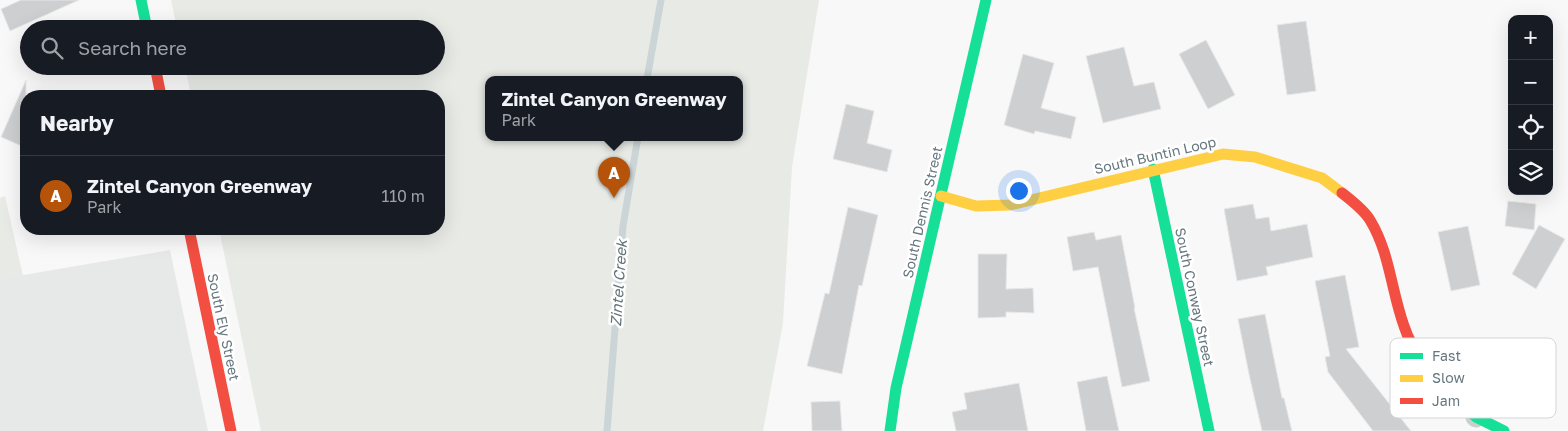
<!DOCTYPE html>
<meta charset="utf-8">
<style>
:root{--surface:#171b24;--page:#242831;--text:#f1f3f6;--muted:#9ea1a6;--line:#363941;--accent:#b45309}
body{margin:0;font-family:"Golos Text",sans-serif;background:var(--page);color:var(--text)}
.controls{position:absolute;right:15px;top:15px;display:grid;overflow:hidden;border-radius:10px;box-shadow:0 5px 20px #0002}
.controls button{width:45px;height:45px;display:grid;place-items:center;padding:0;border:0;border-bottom:1px solid var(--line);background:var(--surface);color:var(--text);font:25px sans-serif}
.you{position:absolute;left:1018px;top:190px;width:18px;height:18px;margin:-12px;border:4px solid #fff;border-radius:50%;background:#1a73e8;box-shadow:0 0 0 8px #1a73e833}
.badge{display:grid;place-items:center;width:32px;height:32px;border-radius:50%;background:var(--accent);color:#fff;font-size:16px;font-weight:700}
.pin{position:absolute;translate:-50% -41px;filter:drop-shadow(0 1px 2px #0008)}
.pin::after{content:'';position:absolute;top:26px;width:18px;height:15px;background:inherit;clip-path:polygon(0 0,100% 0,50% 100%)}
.popup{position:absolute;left:485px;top:76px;width:258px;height:65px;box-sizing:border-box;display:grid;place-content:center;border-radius:10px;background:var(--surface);filter:drop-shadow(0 1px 4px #0005);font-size:16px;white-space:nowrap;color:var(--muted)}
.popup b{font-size:19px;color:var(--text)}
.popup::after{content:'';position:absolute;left:50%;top:100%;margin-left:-10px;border:10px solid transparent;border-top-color:var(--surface)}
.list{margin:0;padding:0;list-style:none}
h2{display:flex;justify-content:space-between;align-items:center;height:65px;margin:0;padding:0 20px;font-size:21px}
h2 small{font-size:16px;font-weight:400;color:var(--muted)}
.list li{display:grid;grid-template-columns:32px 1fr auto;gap:15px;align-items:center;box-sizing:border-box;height:80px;padding:0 20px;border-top:1px solid var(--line)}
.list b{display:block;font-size:19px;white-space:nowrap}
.list p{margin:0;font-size:16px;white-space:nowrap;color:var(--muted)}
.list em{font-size:16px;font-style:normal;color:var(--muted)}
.icon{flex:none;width:28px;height:28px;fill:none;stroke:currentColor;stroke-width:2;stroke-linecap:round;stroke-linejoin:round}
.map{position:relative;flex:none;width:1568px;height:431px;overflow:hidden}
.search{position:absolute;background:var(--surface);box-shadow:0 5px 20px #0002;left:20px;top:20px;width:425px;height:55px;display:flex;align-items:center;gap:12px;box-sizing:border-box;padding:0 18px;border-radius:28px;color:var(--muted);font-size:19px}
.panel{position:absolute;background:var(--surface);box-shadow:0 5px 20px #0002;left:20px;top:90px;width:425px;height:145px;border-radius:20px}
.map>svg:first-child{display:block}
.built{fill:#e7e9e8}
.green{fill:#e8eae6;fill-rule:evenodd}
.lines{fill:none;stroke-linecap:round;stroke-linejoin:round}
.stream{stroke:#cbd4d6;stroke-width:7}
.building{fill:#cdcfd0;stroke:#e8e8e8}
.street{stroke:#cbcdce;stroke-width:21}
.fast{stroke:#16e098;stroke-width:11}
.slow{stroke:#ffcf43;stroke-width:11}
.jam{stroke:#f24e42;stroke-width:11}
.labels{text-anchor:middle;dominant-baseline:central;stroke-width:5;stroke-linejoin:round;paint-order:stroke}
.street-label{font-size:14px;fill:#66777f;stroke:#fff}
.water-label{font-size:15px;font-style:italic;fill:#627579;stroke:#fff}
.key{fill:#fff;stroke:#d1d6d9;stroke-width:1}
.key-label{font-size:14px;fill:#66777f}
</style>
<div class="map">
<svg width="1568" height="431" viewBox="0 0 1568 431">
<rect width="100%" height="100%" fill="#f8f8f8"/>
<polygon class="built" points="170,250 208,431 0,431 0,279"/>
<g class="green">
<path d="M171,0H819L792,167L783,323L763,431H261L219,229H439V96H191L185,66H436V29H177ZM739,79V137H489V79Z"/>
<polygon points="5,196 23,276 0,279 0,198"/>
</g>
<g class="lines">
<g class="stream">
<polyline points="647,79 661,0"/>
<polyline points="607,431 623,226 638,137"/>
</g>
</g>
<g class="building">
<polygon points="21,0 79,0 10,31 1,9"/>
<polygon points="1306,21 1316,91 1287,95 1277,25"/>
<polygon points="1206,40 1235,95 1208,109 1179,54"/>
<polygon points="1124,47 1134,86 1154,82 1161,109 1103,123 1086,56"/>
<polygon points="1023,54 1054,63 1041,108 1076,117 1071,139 1035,131 1034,134 1004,125"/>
<polygon points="26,80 26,148 1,137"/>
<polygon points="846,104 874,111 867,143 892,150 887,172 833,159"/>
<polygon points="1508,201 1536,204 1534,230 1505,226"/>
<polygon points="1253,204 1256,219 1269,217 1271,231 1307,224 1313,257 1266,267 1268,275 1237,281 1224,209"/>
<polygon points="848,207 878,215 862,286 859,285 842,374 807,366 825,293 829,294"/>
<polygon points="1539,225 1565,239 1536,289 1512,274"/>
<polygon points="1468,226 1480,285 1451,291 1438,232"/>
<polygon points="1094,232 1096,240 1121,235 1135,308 1134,308 1150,381 1122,387 1098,267 1073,271 1067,237"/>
<polygon points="978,254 1007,254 1006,289 1033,288 1034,313 1006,312 1006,317 978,318"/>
<polygon points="1345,275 1359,347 1346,349 1411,431 1373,431 1328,372 1325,357 1330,356 1315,281"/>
<polygon points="1265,314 1282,398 1284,398 1292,431 1262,431 1250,379 1238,319"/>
<polygon points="1107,376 1119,431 1086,431 1077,382"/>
<polygon points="1019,383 1028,431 956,431 952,412 967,409 964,393"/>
<polygon points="840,401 842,431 812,431 811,402"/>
</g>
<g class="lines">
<polyline class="street" points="1476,417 1509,361"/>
<g class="fast">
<polyline points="141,0 147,29"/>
<polyline points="1153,169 1209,431"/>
<polyline points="1452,395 1476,417 1504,431"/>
<polyline points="890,431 896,388 986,0"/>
</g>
<polyline class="slow" points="941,196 976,206 1010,205 1223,154 1255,157 1322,178 1342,193"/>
<g class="jam">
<polyline points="155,66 161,96"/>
<path d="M1342,193C1351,200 1364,210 1370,220C1390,253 1391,290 1404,326C1412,351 1433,378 1452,395"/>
<polyline points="189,229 231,431"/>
</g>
</g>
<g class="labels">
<g class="street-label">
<text transform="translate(1155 155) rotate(-13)">South Buntin Loop</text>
<text transform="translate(922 212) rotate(-77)">South Dennis Street</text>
<text transform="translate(1195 297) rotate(78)">South Conway Street</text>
<text transform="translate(224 327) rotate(78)">South Ely Street</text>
</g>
<g class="water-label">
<text transform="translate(618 283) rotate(-86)">Zintel Creek</text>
</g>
</g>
<rect x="1390" y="338" width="166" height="80" rx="8" class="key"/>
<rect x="1400" y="353" width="23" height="6" fill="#16e098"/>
<rect x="1400" y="375" width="23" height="7" fill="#ffcf43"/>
<rect x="1400" y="398" width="23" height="6" fill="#f24e42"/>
<g class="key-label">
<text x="1432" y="361">Fast</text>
<text x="1432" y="383">Slow</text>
<text x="1432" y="406">Jam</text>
</g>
</svg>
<div class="controls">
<button>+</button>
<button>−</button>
<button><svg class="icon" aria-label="locate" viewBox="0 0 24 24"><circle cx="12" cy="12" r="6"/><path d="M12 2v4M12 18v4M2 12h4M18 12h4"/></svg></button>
<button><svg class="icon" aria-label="layers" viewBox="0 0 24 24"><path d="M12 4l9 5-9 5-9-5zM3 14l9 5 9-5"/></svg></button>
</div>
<div class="you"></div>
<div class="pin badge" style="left:614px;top:198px">A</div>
<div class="popup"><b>Zintel Canyon Greenway</b>Park</div>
<div class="search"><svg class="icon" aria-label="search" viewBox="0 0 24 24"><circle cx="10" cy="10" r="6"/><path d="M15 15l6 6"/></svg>Search here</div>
<section class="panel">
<h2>Nearby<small></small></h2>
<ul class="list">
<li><span class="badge">A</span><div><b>Zintel Canyon Greenway</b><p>Park</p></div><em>110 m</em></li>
</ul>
</section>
</div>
